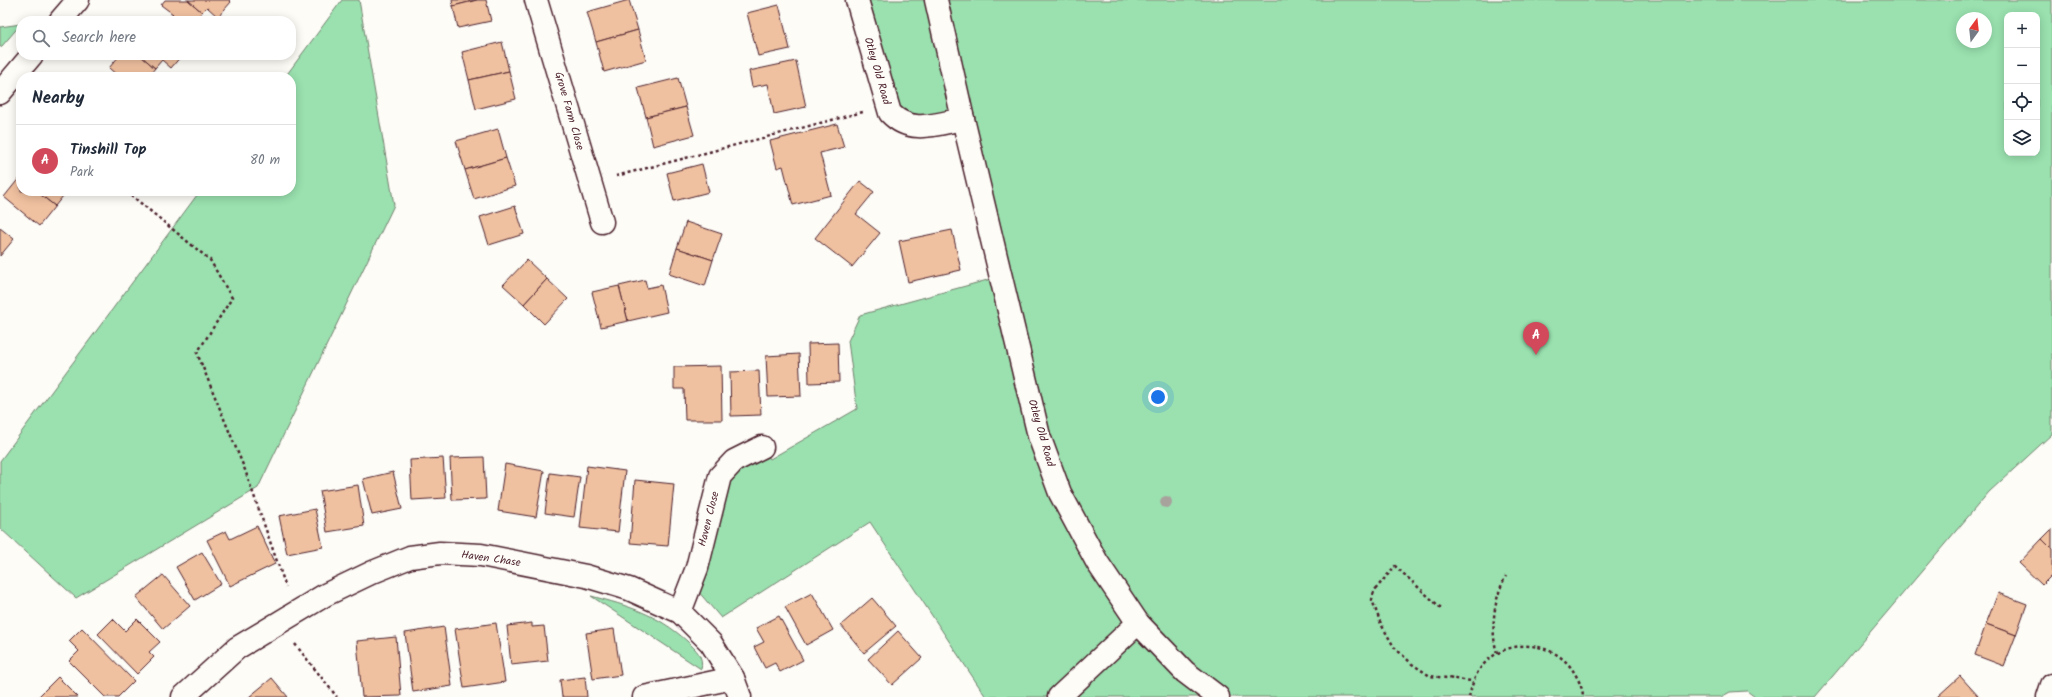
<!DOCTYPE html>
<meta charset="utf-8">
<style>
:root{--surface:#fff;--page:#f2f2f3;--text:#1f2937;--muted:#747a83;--line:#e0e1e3;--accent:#d1495b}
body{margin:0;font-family:Kalam,sans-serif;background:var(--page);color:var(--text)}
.controls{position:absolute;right:12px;top:12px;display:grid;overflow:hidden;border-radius:8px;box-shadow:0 2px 10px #0003}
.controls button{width:36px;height:36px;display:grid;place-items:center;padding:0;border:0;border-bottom:1px solid var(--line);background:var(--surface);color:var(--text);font:20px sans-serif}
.compass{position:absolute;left:1956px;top:12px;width:36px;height:36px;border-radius:50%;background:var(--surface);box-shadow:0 2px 10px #0003;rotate:15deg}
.you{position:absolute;left:1158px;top:397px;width:14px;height:14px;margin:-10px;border:3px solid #fff;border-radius:50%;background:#1a73e8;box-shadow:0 0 0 6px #1a73e833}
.badge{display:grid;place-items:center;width:26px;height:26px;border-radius:50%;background:var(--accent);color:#fff;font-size:13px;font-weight:700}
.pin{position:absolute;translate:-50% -33px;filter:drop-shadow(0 1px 2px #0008)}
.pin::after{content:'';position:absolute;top:21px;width:14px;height:12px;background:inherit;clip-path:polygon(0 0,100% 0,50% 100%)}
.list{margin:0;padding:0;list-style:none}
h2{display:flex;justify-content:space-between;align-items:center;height:52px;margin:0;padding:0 16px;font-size:17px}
h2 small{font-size:13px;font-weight:400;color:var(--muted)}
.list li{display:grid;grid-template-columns:26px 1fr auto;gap:12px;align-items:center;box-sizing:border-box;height:72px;padding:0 16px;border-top:1px solid var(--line)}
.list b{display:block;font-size:15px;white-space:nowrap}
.list p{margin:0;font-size:13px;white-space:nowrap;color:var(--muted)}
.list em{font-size:13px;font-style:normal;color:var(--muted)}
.icon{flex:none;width:22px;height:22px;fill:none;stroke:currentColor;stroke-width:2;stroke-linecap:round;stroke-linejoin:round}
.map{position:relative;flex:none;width:2052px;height:697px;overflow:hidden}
.search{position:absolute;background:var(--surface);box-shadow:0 2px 10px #0003;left:16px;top:16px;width:280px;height:44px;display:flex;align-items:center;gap:10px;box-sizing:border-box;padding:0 14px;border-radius:16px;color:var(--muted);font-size:15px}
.panel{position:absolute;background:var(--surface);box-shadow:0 2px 10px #0003;left:16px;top:72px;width:280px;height:124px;border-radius:16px}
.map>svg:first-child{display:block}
.green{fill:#9ae1af;stroke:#72806d;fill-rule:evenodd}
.building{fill:#f0c1a0;stroke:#4a1f2b}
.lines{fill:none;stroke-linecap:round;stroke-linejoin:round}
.minor-casing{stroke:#4a1f2b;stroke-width:25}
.path{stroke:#4a1f2b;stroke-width:2.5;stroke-dasharray:3 3;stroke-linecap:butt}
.minor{stroke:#fdfcf7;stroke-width:22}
.tree{fill:#a8a29d}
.labels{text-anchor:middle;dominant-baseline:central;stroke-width:3.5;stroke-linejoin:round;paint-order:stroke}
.street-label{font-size:11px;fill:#4a1f2b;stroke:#fdfcf7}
</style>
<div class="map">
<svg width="2052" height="697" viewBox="0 0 2052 697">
<rect width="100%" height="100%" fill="#fdfcf7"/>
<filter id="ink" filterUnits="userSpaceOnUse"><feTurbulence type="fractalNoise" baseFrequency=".025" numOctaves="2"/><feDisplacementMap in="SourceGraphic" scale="8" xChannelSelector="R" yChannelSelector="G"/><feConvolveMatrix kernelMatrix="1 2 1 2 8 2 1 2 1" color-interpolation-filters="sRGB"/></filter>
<g filter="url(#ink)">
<g class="green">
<polygon points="342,0 359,0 394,205 258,488 76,598 0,528 0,461 200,191 291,191 291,77 285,77"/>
<path d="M857,0H2052V434L1989,492L1815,697H1755L1747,691L1730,692L1721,697H986L870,522L721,618L691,583L715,493L762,447L770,459L857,409L848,341L860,315L1002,276L963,119L897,121ZM2007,15H2037V153H2007ZM1962,18H1986V42H1962Z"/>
<polygon points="21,24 2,46 0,47 0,27"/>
<path d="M591,596C629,606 657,614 687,641C696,650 704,656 701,669Z"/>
</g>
<g class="building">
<polygon points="165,0 188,0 202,12 195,21 167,21 173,14 161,5"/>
<polygon points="188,0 229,0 231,2 218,17 207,7 202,12"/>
<polygon points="452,0 477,0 453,6"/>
<polygon points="477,0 486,0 491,21 458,28 453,6"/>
<polygon points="629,0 638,30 596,42 587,12"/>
<polygon points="779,5 790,49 758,56 747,13"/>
<polygon points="638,30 646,60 604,72 596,42"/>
<polygon points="502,42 509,71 469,80 462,52"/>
<polygon points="120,55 140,55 155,68 148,77 119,77 109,68"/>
<polygon points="140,55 182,55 171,68 162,60 155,68"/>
<polygon points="796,61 806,107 774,114 768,84 752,87 749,71"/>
<polygon points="509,71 516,99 476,109 469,80"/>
<polygon points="678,78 686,107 646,117 638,88"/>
<polygon points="686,107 694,135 653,146 646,117"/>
<polygon points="837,124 844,147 820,153 831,195 793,205 783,166 777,168 770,141"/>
<polygon points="498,129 506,158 465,170 456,141"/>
<polygon points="506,158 515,186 474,199 465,170"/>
<polygon points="702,164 709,192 674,201 667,173"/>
<polygon points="20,177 21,191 36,191 55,206 39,226 4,197"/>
<polygon points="860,181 874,192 856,214 880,233 852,267 815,238"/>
<polygon points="36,191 67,191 55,206"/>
<polygon points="515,206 524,234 489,245 480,217"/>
<polygon points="686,222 722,234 713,260 677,248"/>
<polygon points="0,228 14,239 0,256"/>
<polygon points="952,230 961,270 908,282 899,241"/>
<polygon points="677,248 713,260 705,286 669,274"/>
<polygon points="527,260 547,279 524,304 503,285"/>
<polygon points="547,279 568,299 544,324 524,304"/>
<polygon points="645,280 647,288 661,285 667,312 628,321 619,286"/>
<polygon points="619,286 628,321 601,327 592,292"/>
<polygon points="838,343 839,382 809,383 808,344"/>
<polygon points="799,354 801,396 768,397 766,356"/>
<polygon points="721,366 722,420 685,420 684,389 674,389 674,367"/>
<polygon points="759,371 761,415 731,416 730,372"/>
<polygon points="484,457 486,499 452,500 450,458"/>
<polygon points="443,458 446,498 412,500 410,460"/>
<polygon points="505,464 544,471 536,517 498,511"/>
<polygon points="587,466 625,471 618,532 580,528"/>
<polygon points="393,472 402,509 372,515 363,479"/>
<polygon points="550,473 580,477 574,517 545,513"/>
<polygon points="635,480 674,484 668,546 630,543"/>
<polygon points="358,485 364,526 327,532 320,491"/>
<polygon points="315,509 323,547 287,554 279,516"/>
<polygon points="257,526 275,564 230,586 207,540 226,531 230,539"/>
<polygon points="2052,529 2052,549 2042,539"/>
<polygon points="2042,539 2052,549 2052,575 2042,585 2019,563"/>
<polygon points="202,552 221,584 195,600 176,567"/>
<polygon points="163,575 190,606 163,629 136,597"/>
<polygon points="812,593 833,630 806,645 785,607"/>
<polygon points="1998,593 2027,604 2016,635 1986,624"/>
<polygon points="872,598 896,626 864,653 841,625"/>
<polygon points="779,616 803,660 780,672 775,663 765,668 754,647 764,642 756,628"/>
<polygon points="113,619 125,631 137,619 160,642 149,652 154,657 137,674 98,634"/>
<polygon points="496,623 505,682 464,688 455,629"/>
<polygon points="532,623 532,627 544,626 548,661 511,665 507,626"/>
<polygon points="1986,624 2016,635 2004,666 1975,655"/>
<polygon points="444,627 452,686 413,692 405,633"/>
<polygon points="82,628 134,681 118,697 105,697 69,661 79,651 69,641"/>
<polygon points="614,629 621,675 593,679 586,633"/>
<polygon points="898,631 922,658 892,685 868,659"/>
<polygon points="396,637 401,696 362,697 357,641"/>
<polygon points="1960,676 1979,697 1937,697"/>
<polygon points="58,677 78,697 38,697"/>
<polygon points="585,677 587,697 562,697 560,680"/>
<polygon points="272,678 288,697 249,697"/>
</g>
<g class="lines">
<defs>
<g id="minor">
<polyline points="536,0 602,222"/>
<path d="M857,0L890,113C911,135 936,124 963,119"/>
<polyline points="936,0 963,119 1039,436 1060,493 1097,562 1138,623 1185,672 1218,697"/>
<polyline points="60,21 78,0"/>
<polyline points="0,93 32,55"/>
<polyline points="680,612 697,568 720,476 734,461 762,447"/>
<polyline points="183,697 237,648 325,595 373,572 410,557 440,553 481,555 586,576 629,589 680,612 711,643 733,678 740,697"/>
<polyline points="644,697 733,678"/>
<polyline points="1059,697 1138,623"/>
<polyline points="2048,697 2052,685"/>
</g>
</defs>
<use href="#minor" class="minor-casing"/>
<g class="path">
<polyline points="616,176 863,112"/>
<polyline points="126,191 210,260 232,298 197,353 245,470 286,587"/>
<polyline points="1441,608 1395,566 1374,591 1372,600 1381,624 1394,647 1412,664 1430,676 1472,681"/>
<polyline points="295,644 337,697"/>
<path d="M1497,653C1490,630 1494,597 1506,576"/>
<path d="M1469,697C1472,685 1475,673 1484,664C1508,638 1551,640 1572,669C1577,677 1583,687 1583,697"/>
</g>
<use href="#minor" class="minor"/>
</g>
<circle class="tree" cx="1166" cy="502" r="6"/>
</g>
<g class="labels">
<g class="street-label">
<text transform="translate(877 71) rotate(74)">Otley Old Road</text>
<text transform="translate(569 111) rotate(74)">Grove Farm Close</text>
<text transform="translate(1041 433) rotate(74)">Otley Old Road</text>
<text transform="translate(709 519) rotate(-76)">Haven Close</text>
<text transform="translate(491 559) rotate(8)">Haven Chase</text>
</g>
</g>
</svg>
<div class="controls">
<button>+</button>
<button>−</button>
<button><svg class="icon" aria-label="locate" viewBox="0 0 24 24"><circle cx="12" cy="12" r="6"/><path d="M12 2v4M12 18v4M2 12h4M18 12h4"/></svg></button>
<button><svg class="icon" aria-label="layers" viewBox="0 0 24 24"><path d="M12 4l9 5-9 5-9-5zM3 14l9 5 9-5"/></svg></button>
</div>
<svg class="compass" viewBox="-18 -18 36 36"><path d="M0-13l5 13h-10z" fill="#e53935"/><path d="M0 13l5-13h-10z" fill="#747a83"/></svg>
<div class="you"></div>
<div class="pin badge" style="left:1536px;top:355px">A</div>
<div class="search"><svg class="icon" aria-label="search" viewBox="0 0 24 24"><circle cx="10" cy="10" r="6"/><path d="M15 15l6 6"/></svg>Search here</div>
<section class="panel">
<h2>Nearby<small></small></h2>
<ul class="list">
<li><span class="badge">A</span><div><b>Tinshill Top</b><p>Park</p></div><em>80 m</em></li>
</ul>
</section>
</div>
